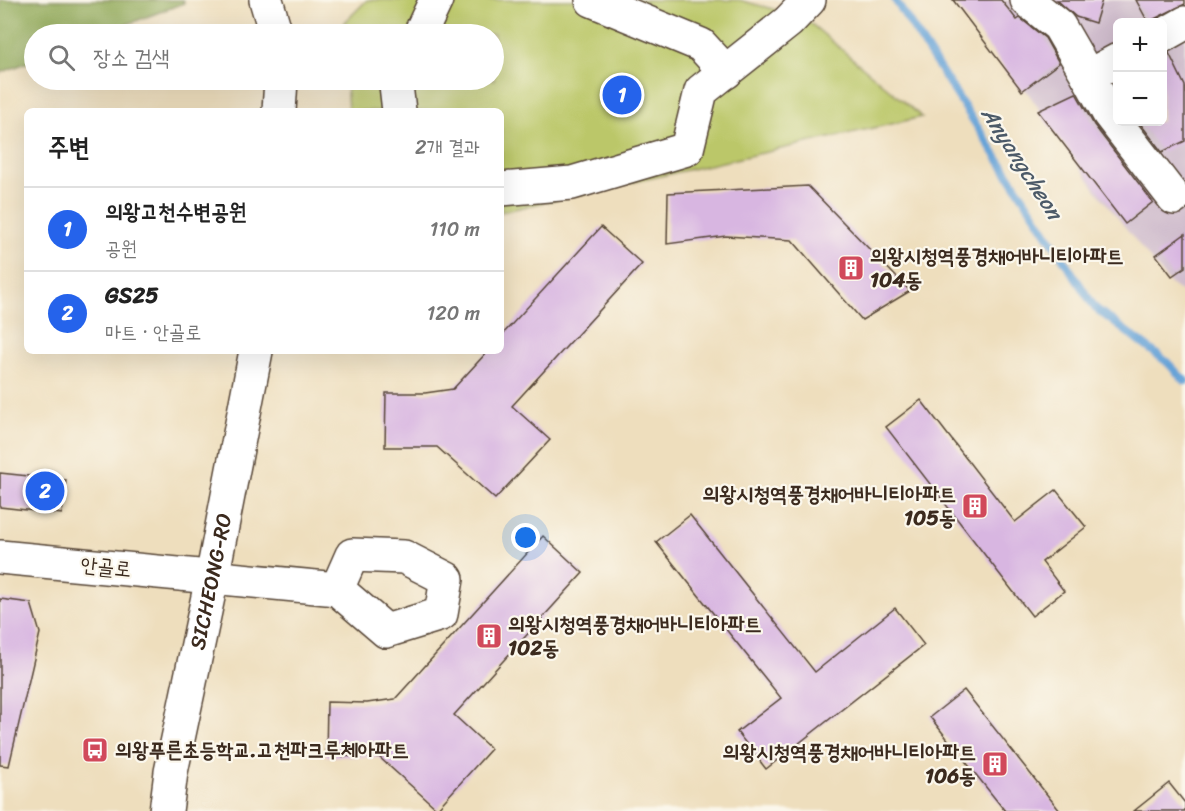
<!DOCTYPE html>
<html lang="ko">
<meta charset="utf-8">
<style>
:root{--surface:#fff;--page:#f6f6f6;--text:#222;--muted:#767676;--line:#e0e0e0;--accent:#2563eb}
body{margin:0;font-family:Sriracha,"Poor Story",sans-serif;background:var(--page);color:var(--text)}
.controls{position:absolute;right:18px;top:18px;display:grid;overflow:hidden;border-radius:9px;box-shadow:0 6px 24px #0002}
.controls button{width:54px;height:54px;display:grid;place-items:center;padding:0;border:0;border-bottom:2px solid var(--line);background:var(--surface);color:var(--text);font:30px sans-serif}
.you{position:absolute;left:526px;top:538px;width:21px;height:21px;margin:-15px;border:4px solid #fff;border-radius:50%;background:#1a73e8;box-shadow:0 0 0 9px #1a73e833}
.badge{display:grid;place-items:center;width:39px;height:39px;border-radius:50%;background:var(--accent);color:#fff;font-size:20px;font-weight:700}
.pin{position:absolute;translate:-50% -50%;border:3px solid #fff;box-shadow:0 2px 6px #0006}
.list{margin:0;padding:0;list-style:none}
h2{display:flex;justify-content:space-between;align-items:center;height:78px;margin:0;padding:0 24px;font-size:26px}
h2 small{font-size:20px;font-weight:400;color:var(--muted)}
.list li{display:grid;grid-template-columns:39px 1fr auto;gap:18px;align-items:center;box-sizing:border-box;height:84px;padding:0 24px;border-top:2px solid var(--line)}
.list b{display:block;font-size:22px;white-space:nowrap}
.list p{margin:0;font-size:20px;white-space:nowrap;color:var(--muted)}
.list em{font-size:20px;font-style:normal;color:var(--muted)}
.icon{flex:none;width:33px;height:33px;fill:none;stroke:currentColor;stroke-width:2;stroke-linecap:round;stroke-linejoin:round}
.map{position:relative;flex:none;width:1185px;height:811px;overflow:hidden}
.search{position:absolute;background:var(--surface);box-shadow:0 6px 24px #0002;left:24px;top:24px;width:480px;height:66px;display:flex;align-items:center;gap:15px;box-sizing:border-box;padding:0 21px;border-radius:33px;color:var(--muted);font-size:22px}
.panel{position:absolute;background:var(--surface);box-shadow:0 6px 24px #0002;left:24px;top:108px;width:480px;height:246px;border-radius:9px}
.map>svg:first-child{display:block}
.industrial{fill:#d0bdcd;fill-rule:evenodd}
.green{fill:#bbc769;stroke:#7b7844;stroke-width:1.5}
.forest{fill:#94ac5d;stroke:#686b3e;stroke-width:1.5}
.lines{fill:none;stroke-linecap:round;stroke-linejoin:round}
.stream{stroke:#66a3d7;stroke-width:8}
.building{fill:#d8b6e1}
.minor-casing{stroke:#564536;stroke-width:36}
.minor{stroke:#fff;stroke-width:33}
.labels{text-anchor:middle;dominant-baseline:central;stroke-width:4.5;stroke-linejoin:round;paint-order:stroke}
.poi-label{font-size:21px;font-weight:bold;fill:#3b2a1e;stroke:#fbf7ec;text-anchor:start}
.street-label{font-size:21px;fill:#3b2a1e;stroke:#fbf7ec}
.water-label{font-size:22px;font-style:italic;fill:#4c5a68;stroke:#fbf7ec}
</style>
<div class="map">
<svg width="1185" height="811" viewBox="0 0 1185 811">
<rect width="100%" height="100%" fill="#fbf7ec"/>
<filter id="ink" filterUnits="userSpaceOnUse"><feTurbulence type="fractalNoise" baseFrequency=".0167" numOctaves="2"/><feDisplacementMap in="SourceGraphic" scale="12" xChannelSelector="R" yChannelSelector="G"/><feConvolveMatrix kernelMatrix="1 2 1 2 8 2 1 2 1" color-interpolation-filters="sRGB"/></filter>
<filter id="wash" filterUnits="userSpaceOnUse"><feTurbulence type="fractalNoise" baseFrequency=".008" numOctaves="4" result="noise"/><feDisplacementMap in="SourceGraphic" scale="24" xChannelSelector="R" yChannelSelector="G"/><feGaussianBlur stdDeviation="1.35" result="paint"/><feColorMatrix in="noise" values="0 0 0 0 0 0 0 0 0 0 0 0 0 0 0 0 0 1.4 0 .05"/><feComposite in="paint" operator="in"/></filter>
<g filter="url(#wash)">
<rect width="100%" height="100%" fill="#eedebd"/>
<path class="industrial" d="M959,0H1185V294L1170,284L1095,189L977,20ZM1118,22H1162V122H1118Z"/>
<polygon class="green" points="367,0 739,0 803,17 922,117 501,212 501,111 348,111 346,80 494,80 494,34 342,34 341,26"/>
<polygon class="forest" points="0,0 183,0 184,3 101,34 34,34 34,60 0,73"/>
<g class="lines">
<polyline class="stream" points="895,0 1095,308 1167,362 1185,381"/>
</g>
<g id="blocks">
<g class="building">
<polygon points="953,0 1001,0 1017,20 1020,18 1045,38 1059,63 1022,91"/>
<polygon points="1057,0 1102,0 1095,23 1076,17"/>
<polygon points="1136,0 1185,0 1185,4 1148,22"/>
<polygon points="1169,53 1185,86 1185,141 1162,152 1139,122 1162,122 1162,55"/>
<polygon points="1076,93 1094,125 1153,202 1125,224 1038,111"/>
<polygon points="808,186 910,291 862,320 792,240 726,236 667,244 668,193"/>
<polygon points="601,227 642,264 512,406 550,440 495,499 437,447 385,447 386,393 425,393 453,389 488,351 501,351 501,336"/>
<polygon points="1185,234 1185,267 1172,276 1156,255"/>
<polygon points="921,400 1015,522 1056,490 1086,527 1042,562 1064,591 1032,616 886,427"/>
<polygon points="0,473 66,480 62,514 0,507"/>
<polygon points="690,515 815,672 895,608 924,645 766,769 737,732 781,698 656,542"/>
<polygon points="543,536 583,573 454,715 491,749 437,809 379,757 326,756 327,702 367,703 395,699"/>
<polygon points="0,599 31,603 40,633 9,766 0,765"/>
<polygon points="964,690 1060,811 1005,811 930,717"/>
<polygon points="1169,783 1185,803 1185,811 1134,811"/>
</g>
</g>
</g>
<g filter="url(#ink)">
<use href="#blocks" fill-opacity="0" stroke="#564536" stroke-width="1.5"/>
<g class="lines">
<defs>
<g id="minor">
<polyline points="266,0 276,34"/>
<polyline points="592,0 701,45 726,72"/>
<polyline points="1027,0 1059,26 1088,76"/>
<polyline points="420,34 436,0"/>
<polyline points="1162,36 1185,23"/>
<polyline points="1118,60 1088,76 1109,114 1174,198"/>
<polyline points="398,80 396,85 399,111"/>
<polyline points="279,111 281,80"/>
<polyline points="501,189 572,183 687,149 701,91 788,22 809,0"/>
<polyline points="0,557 337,589 386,631 441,614 447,579 404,557 352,555 337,589"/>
<path id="s1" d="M166,811L171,772L212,578L256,351"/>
</g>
</defs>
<use href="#minor" class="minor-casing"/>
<use href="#minor" class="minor"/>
</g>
</g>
<defs>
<symbol id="building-square" viewBox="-11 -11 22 22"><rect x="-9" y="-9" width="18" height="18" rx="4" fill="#d1495b" stroke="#fbf7ec"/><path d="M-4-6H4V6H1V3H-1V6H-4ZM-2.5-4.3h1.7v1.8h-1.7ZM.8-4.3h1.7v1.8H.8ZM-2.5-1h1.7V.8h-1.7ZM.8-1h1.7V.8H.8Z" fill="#fff"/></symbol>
<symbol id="bus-square" viewBox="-11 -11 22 22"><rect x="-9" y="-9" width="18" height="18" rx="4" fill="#d1495b" stroke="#fbf7ec"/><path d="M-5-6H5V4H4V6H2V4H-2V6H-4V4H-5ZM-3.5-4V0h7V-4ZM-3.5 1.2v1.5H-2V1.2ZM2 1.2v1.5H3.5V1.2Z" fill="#fff"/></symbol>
</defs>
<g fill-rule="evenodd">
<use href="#building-square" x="836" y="253" width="30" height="30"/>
<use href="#building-square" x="960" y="491" width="30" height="30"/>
<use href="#building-square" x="474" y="621" width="30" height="30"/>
<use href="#bus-square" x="80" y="735" width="30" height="30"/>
<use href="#building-square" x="980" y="749" width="30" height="30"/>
</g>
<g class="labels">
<g class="poi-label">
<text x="870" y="256">의왕시청역풍경채어바니티아파트<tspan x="870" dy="24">104동</tspan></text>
<text x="956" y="494" text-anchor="end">의왕시청역풍경채어바니티아파트<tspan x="956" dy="24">105동</tspan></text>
<text x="508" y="624">의왕시청역풍경채어바니티아파트<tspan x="508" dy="24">102동</tspan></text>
<text x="115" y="750">의왕푸른초등학교.고천파크루체아파트</text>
<text x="976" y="752" text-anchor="end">의왕시청역풍경채어바니티아파트<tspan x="976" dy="24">106동</tspan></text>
</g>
<g class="street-label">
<text transform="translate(106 567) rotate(6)">안골로</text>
<text stroke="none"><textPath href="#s1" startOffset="234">SICHEONG-RO</textPath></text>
</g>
<g class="water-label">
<text transform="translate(1022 163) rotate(57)">Anyangcheon</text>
</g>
</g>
</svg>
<div class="controls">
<button>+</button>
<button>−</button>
</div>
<div class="you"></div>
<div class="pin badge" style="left:622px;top:95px">1</div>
<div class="pin badge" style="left:45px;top:491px">2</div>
<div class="search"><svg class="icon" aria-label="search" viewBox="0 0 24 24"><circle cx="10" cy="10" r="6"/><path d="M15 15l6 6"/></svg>장소 검색</div>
<section class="panel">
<h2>주변<small>2개 결과</small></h2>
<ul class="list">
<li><span class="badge">1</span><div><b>의왕고천수변공원</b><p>공원</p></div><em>110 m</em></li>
<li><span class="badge">2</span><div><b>GS25</b><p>마트 · 안골로</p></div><em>120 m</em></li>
</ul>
</section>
</div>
